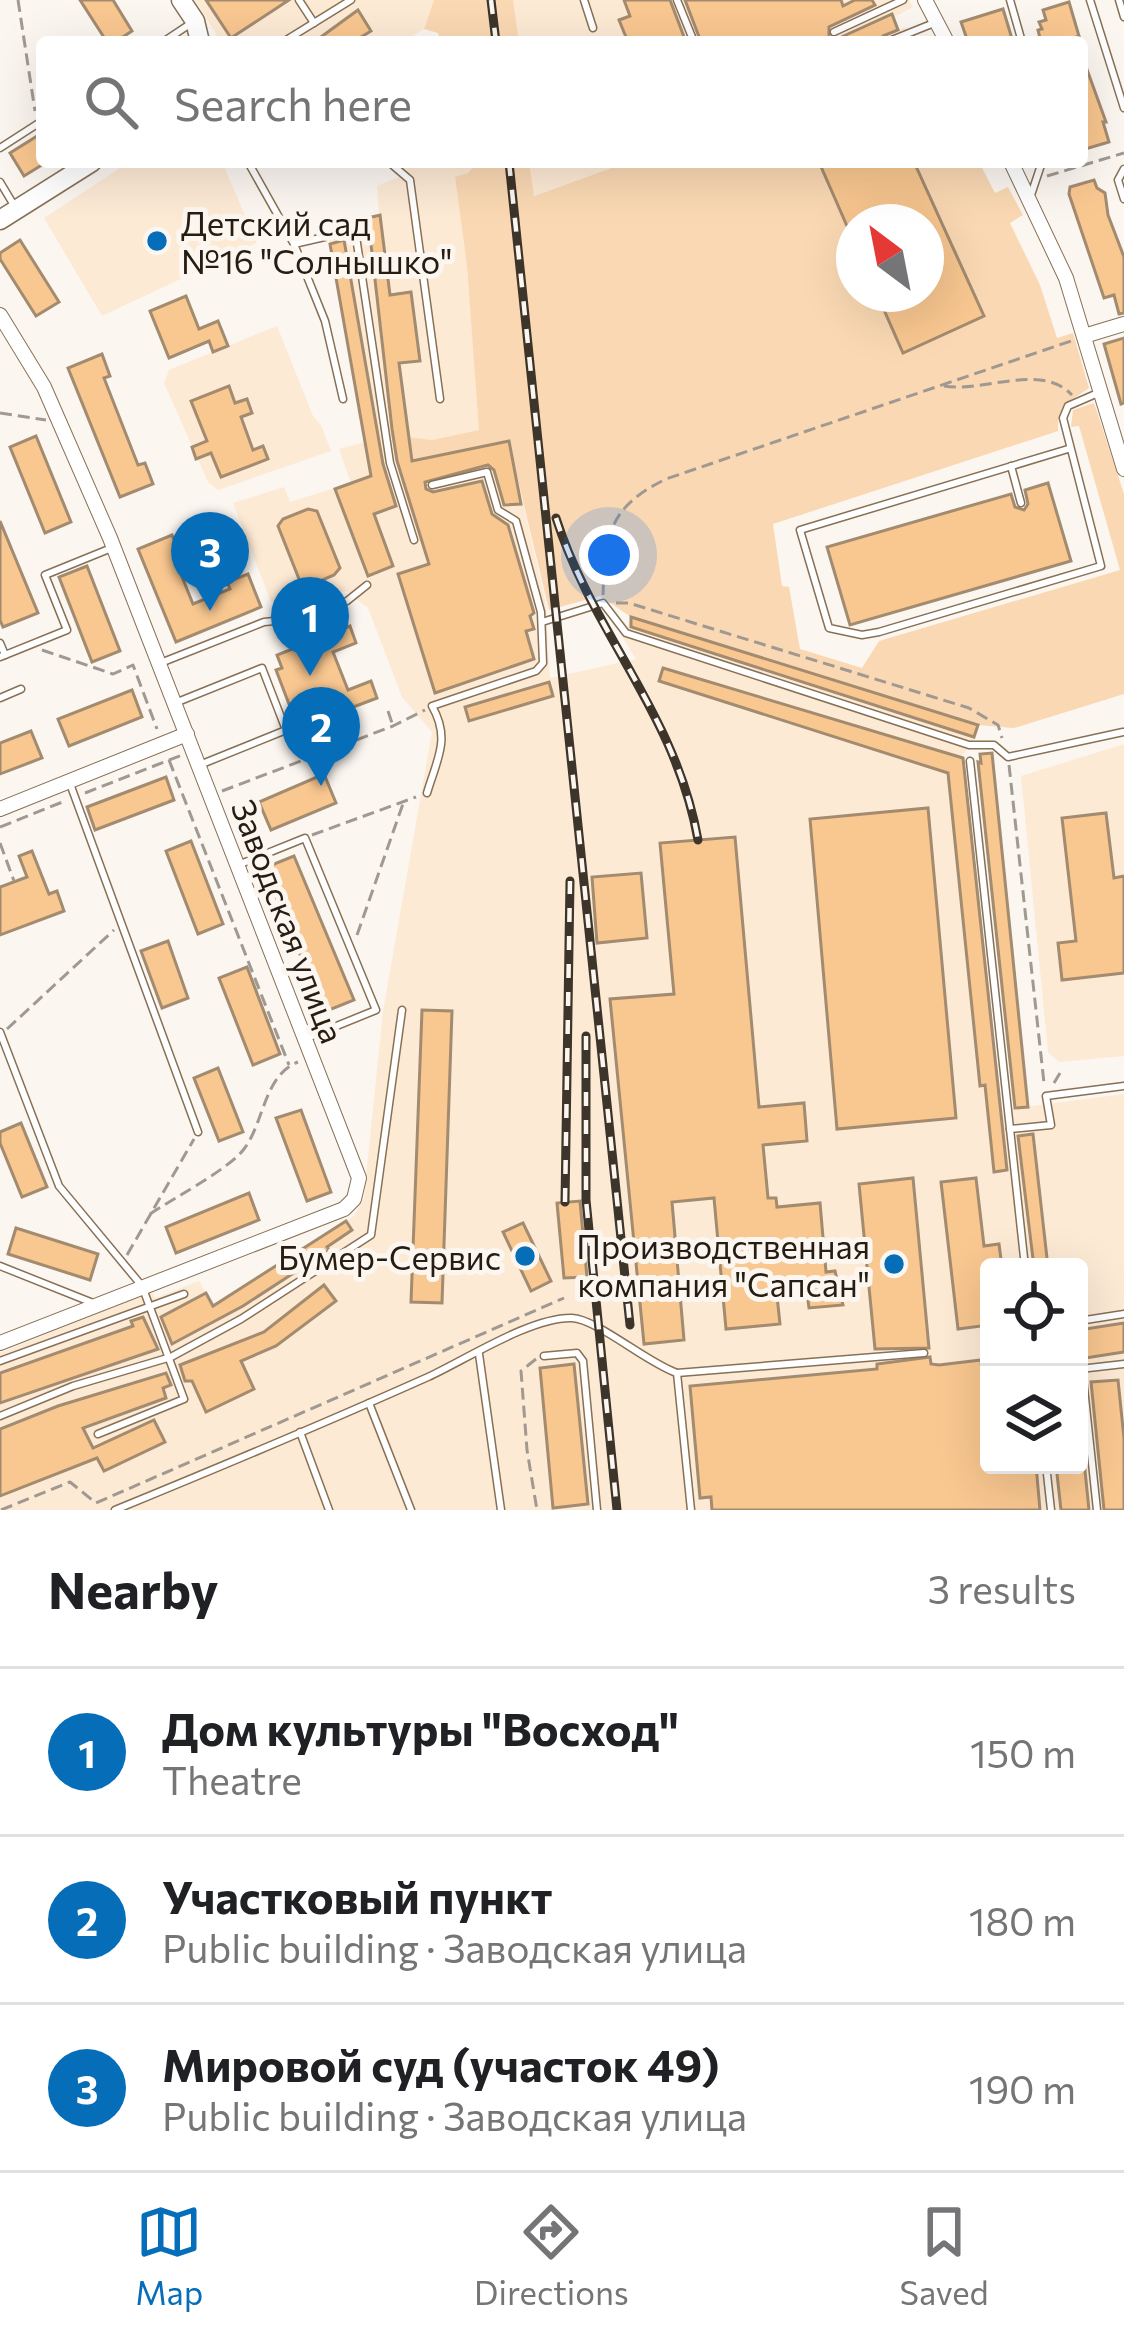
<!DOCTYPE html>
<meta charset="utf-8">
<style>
:root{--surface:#fff;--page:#f6f6f6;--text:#202124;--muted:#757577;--line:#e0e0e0;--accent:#066eb9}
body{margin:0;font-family:Commissioner,sans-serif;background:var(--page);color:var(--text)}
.controls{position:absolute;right:36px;bottom:36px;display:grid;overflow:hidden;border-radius:12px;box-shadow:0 12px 48px #0002}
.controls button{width:108px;height:108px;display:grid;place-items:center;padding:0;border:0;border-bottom:3px solid var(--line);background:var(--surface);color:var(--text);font:60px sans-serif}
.compass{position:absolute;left:836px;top:204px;width:108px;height:108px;border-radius:50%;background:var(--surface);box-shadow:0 12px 48px #0002;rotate:328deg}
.you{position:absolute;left:609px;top:555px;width:42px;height:42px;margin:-30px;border:9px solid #fff;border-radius:50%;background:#1a73e8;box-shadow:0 0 0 18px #1a73e833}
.badge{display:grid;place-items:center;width:78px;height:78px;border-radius:50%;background:var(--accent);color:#fff;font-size:39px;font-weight:700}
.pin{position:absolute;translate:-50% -99px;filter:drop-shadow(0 3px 6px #0008)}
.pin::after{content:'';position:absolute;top:63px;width:42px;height:36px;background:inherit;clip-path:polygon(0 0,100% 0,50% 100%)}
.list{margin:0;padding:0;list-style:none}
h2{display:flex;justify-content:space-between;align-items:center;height:156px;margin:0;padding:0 48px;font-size:51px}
h2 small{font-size:39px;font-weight:400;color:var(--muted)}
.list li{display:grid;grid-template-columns:78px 1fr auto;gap:36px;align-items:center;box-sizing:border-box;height:168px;padding:0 48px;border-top:3px solid var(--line)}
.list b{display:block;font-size:45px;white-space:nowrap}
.list p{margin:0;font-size:39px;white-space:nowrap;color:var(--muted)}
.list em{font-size:39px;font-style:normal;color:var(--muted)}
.icon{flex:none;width:66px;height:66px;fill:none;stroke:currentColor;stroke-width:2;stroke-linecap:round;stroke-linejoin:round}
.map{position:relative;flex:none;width:1124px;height:1510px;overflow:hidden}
.search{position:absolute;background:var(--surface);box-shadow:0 12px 48px #0002;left:36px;right:36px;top:36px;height:132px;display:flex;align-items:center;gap:30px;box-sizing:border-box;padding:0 42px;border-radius:12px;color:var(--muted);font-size:45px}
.sheet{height:660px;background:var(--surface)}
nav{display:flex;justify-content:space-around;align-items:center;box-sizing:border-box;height:168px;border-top:3px solid var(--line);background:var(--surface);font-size:33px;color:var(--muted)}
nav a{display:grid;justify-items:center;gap:6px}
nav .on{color:var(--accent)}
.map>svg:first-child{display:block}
.built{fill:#fdead5;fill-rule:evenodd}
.green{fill:#fad8b3;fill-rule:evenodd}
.building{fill:#f9c790;stroke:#a38b70;stroke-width:3}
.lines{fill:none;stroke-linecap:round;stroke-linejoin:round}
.lane-casing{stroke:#877056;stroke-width:9}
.street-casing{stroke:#877056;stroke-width:16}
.secondary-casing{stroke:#877056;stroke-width:21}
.path{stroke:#a09991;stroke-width:3;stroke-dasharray:12 6;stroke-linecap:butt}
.lane{stroke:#fff;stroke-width:6}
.street{stroke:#fff;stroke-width:14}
.secondary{stroke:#fff;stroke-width:18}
.rail-casing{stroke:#3d342a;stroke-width:9}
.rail{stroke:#fbf6f0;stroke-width:4.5;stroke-dasharray:14;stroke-linecap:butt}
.poi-dot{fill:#066eb9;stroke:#fbf6f0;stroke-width:4.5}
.labels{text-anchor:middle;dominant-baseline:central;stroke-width:10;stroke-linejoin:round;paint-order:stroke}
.poi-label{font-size:33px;fill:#261c12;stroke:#fbf6f0;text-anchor:end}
.street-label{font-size:33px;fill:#261c12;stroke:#fbf6f0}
</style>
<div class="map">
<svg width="1124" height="1510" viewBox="0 0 1124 1510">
<rect width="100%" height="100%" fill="#fbf6f0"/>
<g class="built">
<polygon points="195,0 434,0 424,29 402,42 221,42"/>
<polygon points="513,0 909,0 913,7 893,18 898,30 906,27 911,40 918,38 920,42 519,42"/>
<polygon points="129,162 222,162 257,243 102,316 44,218"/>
<path d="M409,162H477L468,173L455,178L467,266L480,430L432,440L410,437L412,458L509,441L546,604L550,678L636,659L620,633L627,630L631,617L978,725L974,741L961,757L962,778L948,775L980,1085H985L989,1117L1002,1116L1008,1109L1124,1094V1510H0V1353L152,1291L155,1298L199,1281L213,1305L354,1216L364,1197L383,1011L432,732L402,697L368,608L346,591L291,610L271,602L233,503L284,487L290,502L351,483L339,449L365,442L327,229L379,215L377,186L397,178ZM989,1267H1079V1465H989Z"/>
<polygon points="529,162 628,162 533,196"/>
<polygon points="277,326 313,416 321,425 331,451 218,490 208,482 164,383 169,370"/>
<polygon points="1124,744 1124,1056 1059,1062 1048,1052 1021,776"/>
</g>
<g class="green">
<polygon points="434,0 513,0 519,42 441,42 438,33 424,29"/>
<path d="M477,162H529L534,196L628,162H979L995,193L1008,187L1023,215L1010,223L1040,285L1057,338L1073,333L1089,388C1070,402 1057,404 1058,431L773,524L782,586L789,587L800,649L862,668L879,641L1120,570L1079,426L1071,427L1073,410L1094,403L1124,494V694L1014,728L978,725L631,617L600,596L549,610L509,442L413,461L409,437L432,440L479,430L467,266L455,177L468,173ZM854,222H926V294H854Z"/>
</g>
<g class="building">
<polygon points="80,0 113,0 132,31 115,42 107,42"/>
<polygon points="206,0 289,0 231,38"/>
<polygon points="624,0 670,0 686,42 628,42 619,20 630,16"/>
<polygon points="685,0 841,0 843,6 855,0 872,0 875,5 829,27 829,37 837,39 892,14 898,30 883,36 880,42 701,42"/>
<polygon points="1069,2 1079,36 1073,38 1074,42 1041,42 1038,30 1042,29 1039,22 1046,20 1043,10"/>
<polygon points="1003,9 1013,42 968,42 961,22"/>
<polygon points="358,10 371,31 353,42 314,42"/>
<polygon points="1085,64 1106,122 1103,122 1109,142 1082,150"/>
<polygon points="42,133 42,165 24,176 10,153"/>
<polygon points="819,162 914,162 984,316 903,353 877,294 926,294 926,222 854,222 854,242"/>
<polygon points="1094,180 1097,188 1105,193 1108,215 1124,257 1124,313 1119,314 1114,295 1104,298 1069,194 1070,187"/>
<polygon points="380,215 390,295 411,292 420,361 399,363 412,461 509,441 521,504 504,505 494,470 488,465 425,482 426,489 433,492 482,481 492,514 508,525 534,613 530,616 534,629 526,631 534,659 435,693 398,574 429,564 397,461 392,429 368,218"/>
<polygon points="20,240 59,302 36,316 0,259 0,253"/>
<polygon points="344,240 383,464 396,506 374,514 393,566 368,576 335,489 371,476 330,244"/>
<polygon points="186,296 199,329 218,321 228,346 213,352 209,341 169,358 150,311"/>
<polygon points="1124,338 1124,403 1121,404 1104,344"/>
<polygon points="102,354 110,376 104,378 138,465 145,463 153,484 120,497 68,368"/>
<polygon points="229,386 235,403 247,399 252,413 241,417 253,450 263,446 268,459 221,477 211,453 196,459 192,447 207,441 191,401"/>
<polygon points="36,436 71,522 45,533 10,447"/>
<polygon points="1048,483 1071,561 850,625 827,547 1011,494 1015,507 1024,510 1028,504 1025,490"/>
<polygon points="308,509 317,511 340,568 334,575 311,585 301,584 278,526 283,519"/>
<polygon points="0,521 38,613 3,627 0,620"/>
<polygon points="172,535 180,555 174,557 193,604 230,589 227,582 248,574 261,607 176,642 138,549"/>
<polygon points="87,566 120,651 92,662 59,577"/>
<polygon points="631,617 978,725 974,737 631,627"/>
<polygon points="350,626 356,643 333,652 348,690 371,681 377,698 306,725 299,709 292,712 276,670 282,668 277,655"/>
<polygon points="663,668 963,758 1007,1170 994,1172 985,1085 980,1086 948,773 659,681"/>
<polygon points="549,682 553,696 469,721 465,707"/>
<polygon points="132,690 142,717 69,746 58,719"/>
<polygon points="31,731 42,758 0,774 0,743"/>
<polygon points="992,753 1028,1107 1015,1108 978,762 981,763 980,754"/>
<polygon points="324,774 336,803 271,830 259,802"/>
<polygon points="166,777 174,800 95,830 87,807"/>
<polygon points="928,808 956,1118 837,1129 810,819"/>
<polygon points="1106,813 1114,878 1124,876 1124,973 1062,980 1058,943 1076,941 1062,818"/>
<polygon points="735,837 759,1107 804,1103 807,1141 763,1145 768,1198 776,1198 777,1207 820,1203 826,1272 835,1271 843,1305 809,1308 807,1293 777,1296 780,1324 726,1329 714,1198 672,1202 684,1340 644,1344 610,999 674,994 660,843"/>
<polygon points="191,841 223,924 198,934 166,851"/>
<polygon points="32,851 49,894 57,891 64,911 0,935 0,887 27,877 19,856"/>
<polygon points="294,856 354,1000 324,1012 264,868"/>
<polygon points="641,873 647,938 597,943 592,877"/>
<polygon points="168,941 188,998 162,1008 141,951"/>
<polygon points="247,967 280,1054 253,1065 219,978"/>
<polygon points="422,1010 452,1011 442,1303 411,1302"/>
<polygon points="218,1068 243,1132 219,1141 194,1078"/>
<polygon points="301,1110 331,1192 307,1201 276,1118"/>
<polygon points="21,1123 47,1187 22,1197 0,1143 0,1132"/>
<polygon points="1033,1134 1048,1267 1034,1267 1022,1169 1018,1136"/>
<polygon points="913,1178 929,1348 875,1349 859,1184"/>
<polygon points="976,1178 984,1246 999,1244 1002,1267 989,1267 989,1325 958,1329 941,1182"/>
<polygon points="249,1193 259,1220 176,1253 166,1227"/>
<polygon points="580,1201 587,1277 564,1278 557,1203"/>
<polygon points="346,1221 352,1230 327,1247 329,1250 243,1306 172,1344 161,1317 206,1293 213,1306"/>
<polygon points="523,1223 551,1281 531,1291 503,1232"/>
<polygon points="16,1228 98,1254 90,1280 8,1254"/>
<polygon points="324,1285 336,1301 276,1346 241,1361 254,1389 206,1412 192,1381 185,1381 180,1365 264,1332"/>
<polygon points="143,1317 158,1349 0,1403 0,1373 133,1326 131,1321"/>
<polygon points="1124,1323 1124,1352 1079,1359 1079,1330"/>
<polygon points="930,1357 931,1364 939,1365 981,1360 983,1388 988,1388 989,1399 989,1465 1036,1465 1040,1510 712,1510 711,1497 700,1498 690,1386 877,1369 877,1364"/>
<polygon points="574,1364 588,1504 553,1508 540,1368"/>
<polygon points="166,1373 171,1385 163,1388 166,1398 83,1428 93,1448 154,1420 165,1442 104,1471 97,1458 0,1496 0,1429 58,1406"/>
<polygon points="1118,1380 1124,1438 1124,1510 1104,1510 1091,1382"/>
<polygon points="1079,1412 1089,1510 1061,1510 1056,1465 1079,1465"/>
</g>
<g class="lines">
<defs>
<g id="lane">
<polyline points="299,0 314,23"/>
<polyline points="584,0 593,28"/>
<polyline points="677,0 694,42"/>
<polyline points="1010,0 1022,42"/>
<polyline points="1090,0 1124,108"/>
<polyline points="1119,0 1124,17"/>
<polyline points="834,32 903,0"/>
<polyline points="163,42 190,24"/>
<polyline points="283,42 351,0"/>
<polyline points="887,42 934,23"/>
<polyline points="0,148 42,121"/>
<polyline points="248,162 294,244 325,321 343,399"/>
<polyline points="389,162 410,180 440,399"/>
<polyline points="1124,169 1118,180 1124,199"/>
<polyline points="0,182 15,207"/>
<polyline points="1031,195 1042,162"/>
<polyline points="294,244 355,230 390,463 414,540"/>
<polyline points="1068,449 800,530 829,628 862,635 879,632 1101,566 1063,418 1068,406 1098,393"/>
<polyline points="1011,466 1021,503"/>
<polyline points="542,622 603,603 626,633 969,745 994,745 1008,757 1123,732"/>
<polyline points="0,643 5,655"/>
<polyline points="0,657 67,630 45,575 114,547"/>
<polyline points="163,662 264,622 295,619 347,601 367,585"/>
<polyline points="0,698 21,689"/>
<polyline points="175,703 262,668 286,730 202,764"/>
<polyline points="970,761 1025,1267"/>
<polyline points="69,781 198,1132"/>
<path d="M427,793C437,759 451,739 432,706L536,671L543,663L541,612L516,521L498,510L487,472L432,485"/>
<polyline points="238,865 305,838 376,1010 307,1038"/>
<polyline points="0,1032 59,1186 142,1286 184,1399 98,1434"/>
<polyline points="1010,1129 1051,1125 1046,1096 1124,1086"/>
<polyline points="0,1266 93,1303"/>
<polyline points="1079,1321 1124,1314"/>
<polyline points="479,1354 501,1510"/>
<polyline points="544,1356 577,1353 583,1361 597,1510"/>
<polyline points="0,1361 184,1294"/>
<polyline points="1080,1369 1124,1364"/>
<polyline points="1082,1369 1097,1510"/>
<polyline points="677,1373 691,1510"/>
<polyline points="369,1403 411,1510"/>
<polyline points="0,1416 73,1386 171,1357 241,1319 371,1235 402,1010"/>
<polyline points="300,1432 329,1510"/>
<polyline points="1046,1465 1051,1510"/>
<path d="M115,1510C220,1467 325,1423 428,1377C467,1359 531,1317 572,1318C597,1319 647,1363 677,1373L924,1353"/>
</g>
<g id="street">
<polyline points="925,0 947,42"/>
<polyline points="1011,162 1066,278 1124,469"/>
<polyline points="0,315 44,387 110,538 359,1178 354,1199 344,1209 0,1343"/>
<polyline points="1084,336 1124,324"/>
<polyline points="0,809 187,734"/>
</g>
<g id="secondary">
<polyline points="181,0 195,21 200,42"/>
<polyline points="0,220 92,162"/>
</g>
</defs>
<use href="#lane" class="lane-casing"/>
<use href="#street" class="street-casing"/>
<use href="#secondary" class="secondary-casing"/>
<g class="path">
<polyline points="18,0 35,111"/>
<polyline points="1047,176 1124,153"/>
<path d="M944,386C983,393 1041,362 1072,395"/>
<polyline points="0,413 46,420"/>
<path d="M603,595C605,534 609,507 666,479L1071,341"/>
<polyline points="616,603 629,603 969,708 998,725 1002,738"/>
<polyline points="42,650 113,674 133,665 157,729"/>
<polyline points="388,711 393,726"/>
<polyline points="169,760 289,1065"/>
<polyline points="1009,765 1044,1083"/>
<polyline points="222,791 393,726 425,710"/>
<polyline points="85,793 182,755"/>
<polyline points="0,827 65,801"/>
<polyline points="312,835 416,797"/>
<polyline points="0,843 14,881"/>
<polyline points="357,935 404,801"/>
<polyline points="7,1029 114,930"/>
<polyline points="1054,1083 1060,1073"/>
<path d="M150,1214C174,1198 229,1169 244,1149C264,1123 264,1075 298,1062"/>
<polyline points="127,1255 194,1139"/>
<polyline points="536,1359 521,1371 527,1450 537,1510"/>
<polyline points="1,1510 70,1482 96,1503 564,1298"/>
</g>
<use href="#lane" class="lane"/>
<use href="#street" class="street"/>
<use href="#secondary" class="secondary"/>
<defs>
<g id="rail">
<polyline points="491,0 496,42"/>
<polyline points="509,162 630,1325"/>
<path d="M556,518C593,634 676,714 698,840"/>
<polyline points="586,1036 586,1200 617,1510"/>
<polyline points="565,1202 570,881"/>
</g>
</defs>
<use href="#rail" class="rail-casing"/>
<use href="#rail" class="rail"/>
</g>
<g class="poi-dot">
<circle cx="157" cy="241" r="12"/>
<circle cx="525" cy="1256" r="12"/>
<circle cx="894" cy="1264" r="12"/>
</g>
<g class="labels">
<g class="poi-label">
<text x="181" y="222" text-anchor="start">Детский сад<tspan x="181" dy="38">№16 "Солнышко"</tspan></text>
<text x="870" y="1245">Производственная<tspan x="870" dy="38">компания "Сапсан"</tspan></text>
<text x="501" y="1256">Бумер-Сервис</text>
</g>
<g class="street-label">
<text transform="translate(289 921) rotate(69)">Заводская улица</text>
</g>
</g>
</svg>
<div class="controls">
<button><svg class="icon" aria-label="locate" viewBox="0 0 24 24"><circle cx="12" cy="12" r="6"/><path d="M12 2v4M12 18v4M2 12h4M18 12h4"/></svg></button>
<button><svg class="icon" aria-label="layers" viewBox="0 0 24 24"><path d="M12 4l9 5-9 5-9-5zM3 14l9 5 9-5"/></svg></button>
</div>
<svg class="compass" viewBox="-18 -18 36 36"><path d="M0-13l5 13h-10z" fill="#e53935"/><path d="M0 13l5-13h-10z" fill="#757577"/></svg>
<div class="you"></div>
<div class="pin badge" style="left:310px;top:676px">1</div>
<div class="pin badge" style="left:321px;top:786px">2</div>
<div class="pin badge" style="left:210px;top:611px">3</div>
<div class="search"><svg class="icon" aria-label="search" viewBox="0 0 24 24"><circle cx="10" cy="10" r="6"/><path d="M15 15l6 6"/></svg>Search here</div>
</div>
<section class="sheet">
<h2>Nearby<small>3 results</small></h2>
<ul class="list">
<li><span class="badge">1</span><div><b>Дом культуры &quot;Восход&quot;</b><p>Theatre</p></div><em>150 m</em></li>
<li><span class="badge">2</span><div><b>Участковый пункт</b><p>Public building · Заводская улица</p></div><em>180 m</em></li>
<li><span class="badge">3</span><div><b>Мировой суд (участок 49)</b><p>Public building · Заводская улица</p></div><em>190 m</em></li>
</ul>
</section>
<nav>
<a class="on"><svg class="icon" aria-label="map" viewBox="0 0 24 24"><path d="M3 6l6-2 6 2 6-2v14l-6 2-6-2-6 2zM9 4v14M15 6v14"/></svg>Map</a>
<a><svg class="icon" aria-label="directions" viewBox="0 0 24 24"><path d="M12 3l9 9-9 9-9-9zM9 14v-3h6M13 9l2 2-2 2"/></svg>Directions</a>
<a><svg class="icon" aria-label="saved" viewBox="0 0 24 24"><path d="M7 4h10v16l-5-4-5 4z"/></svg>Saved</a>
</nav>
